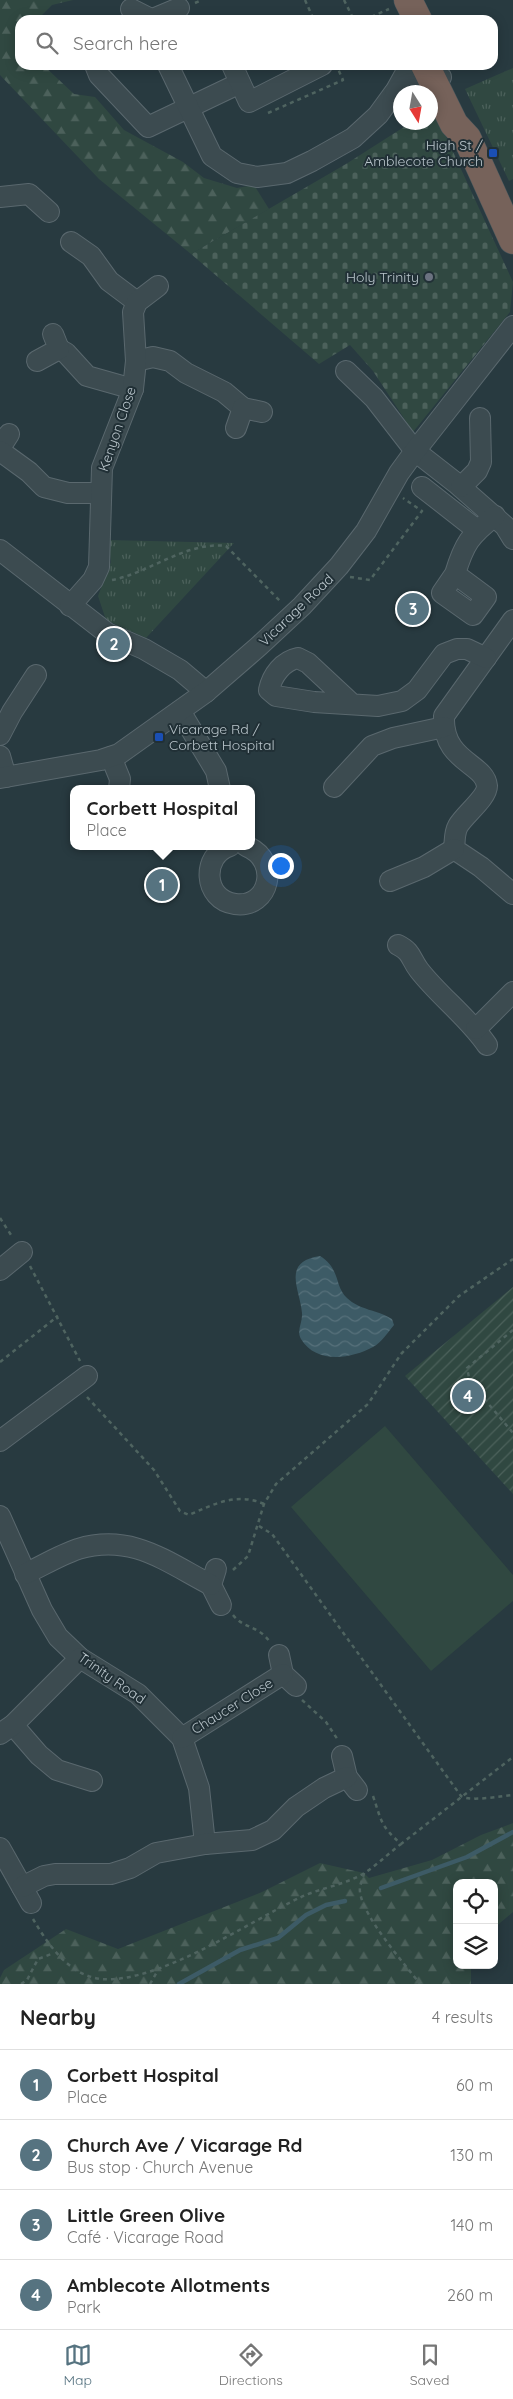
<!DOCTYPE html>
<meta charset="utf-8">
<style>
:root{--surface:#fff;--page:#f2f2f2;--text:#222;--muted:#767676;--line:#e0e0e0;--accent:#567380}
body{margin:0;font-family:Quicksand,sans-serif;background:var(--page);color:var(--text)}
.controls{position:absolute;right:15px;bottom:15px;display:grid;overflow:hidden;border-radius:10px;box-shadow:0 2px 12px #0003}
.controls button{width:45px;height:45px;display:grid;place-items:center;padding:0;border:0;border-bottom:1px solid var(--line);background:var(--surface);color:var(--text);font:25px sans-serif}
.compass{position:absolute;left:393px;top:85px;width:45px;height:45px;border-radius:50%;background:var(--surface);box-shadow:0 2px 12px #0003;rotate:169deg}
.you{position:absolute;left:280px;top:865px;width:18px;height:18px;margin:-12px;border:4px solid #fff;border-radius:50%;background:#1a73e8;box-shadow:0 0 0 8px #1a73e833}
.badge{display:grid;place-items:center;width:32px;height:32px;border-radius:50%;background:var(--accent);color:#fff;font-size:16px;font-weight:700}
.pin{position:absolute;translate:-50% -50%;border:2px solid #fff;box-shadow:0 1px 5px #0006}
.popup{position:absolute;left:70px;top:785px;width:185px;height:65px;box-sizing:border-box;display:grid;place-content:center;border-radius:10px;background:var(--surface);filter:drop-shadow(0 1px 4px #0005);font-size:16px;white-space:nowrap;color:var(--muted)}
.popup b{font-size:19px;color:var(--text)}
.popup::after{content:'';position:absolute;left:50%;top:100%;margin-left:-10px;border:10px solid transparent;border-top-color:var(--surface)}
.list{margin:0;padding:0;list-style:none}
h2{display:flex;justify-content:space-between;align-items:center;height:65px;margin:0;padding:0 20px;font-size:21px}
h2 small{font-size:16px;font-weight:400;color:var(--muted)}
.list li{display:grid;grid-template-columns:32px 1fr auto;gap:15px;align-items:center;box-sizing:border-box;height:70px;padding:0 20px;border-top:1px solid var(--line)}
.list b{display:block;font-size:19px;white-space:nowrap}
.list p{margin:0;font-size:16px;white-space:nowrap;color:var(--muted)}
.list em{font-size:16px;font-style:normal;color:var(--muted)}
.icon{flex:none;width:28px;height:28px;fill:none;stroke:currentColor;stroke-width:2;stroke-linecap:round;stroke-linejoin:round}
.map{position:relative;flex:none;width:513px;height:1984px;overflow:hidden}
.search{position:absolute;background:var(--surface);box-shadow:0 2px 12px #0003;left:15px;right:15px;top:15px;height:55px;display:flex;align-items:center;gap:12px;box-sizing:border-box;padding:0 18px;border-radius:15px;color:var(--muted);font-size:19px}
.sheet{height:345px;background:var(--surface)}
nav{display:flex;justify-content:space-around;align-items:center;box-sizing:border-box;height:70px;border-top:1px solid var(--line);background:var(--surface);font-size:14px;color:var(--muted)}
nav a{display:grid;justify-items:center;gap:2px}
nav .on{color:var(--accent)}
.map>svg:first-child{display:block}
.grass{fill:url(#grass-tufts)}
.forest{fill:url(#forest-firs)}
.cemetery{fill:url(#cemetery-stones)}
.garden{fill:url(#garden-furrows)}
.pitch{fill:#304841}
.water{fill:url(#water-waves)}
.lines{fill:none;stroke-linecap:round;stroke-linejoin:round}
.stream{stroke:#3d5b66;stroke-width:4.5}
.minor-casing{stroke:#5a686e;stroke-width:22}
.highway-casing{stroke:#47555b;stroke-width:29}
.path{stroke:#4f6460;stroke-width:2.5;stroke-dasharray:4 4;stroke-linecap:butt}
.minor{stroke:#3c4b50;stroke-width:20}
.highway{stroke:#76625a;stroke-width:28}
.transit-dot{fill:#1a4fb4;stroke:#213036;stroke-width:2}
.worship-dot{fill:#6b7280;stroke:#213036;stroke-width:2}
.labels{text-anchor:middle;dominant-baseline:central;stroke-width:4;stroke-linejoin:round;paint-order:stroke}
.poi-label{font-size:14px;fill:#b9c5cb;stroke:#213036;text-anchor:end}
.street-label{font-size:14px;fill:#b9c5cb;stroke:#213036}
</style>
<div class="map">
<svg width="513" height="1984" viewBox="0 0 513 1984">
<defs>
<pattern id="grass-tufts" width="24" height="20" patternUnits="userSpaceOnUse" patternTransform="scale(1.25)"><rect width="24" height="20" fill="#304841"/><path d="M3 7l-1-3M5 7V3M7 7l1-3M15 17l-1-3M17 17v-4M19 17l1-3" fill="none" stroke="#4c615b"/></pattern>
<pattern id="forest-firs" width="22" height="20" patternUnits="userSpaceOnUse" patternTransform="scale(1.25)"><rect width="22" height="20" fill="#304841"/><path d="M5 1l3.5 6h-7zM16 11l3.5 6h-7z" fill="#4c615b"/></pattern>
<pattern id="cemetery-stones" width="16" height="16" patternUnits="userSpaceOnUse" patternTransform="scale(1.25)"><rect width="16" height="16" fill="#304841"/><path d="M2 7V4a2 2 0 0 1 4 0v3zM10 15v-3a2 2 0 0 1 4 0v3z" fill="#4c615b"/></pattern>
<pattern id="garden-furrows" width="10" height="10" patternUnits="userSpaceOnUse" patternTransform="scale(1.25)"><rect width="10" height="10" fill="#304841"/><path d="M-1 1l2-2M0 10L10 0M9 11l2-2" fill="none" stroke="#4c615b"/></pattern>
<pattern id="water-waves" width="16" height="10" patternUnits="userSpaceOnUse" patternTransform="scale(1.25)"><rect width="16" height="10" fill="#3d5b66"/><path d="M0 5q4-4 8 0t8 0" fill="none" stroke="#57717b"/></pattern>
</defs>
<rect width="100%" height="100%" fill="#283a40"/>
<g class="grass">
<polygon points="513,68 513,179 509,181 465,89"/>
<polygon points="108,540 234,543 146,638 106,620 98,596 111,562"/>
</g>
<g class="forest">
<polygon points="0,0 73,0 52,5 37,20 20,20 20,65 43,65 74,94 95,97 124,130 183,162 204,178 237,188 254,185 269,209 191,254 99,179 0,75"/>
<polygon points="513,1823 513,1912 494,1928 494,1883 457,1883 457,1965 471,1965 471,1984 0,1984 0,1978 4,1970 66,1929 118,1949 262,1892 320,1863 364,1873 369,1878 432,1860 481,1835"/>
</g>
<polygon class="cemetery" points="437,117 513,282 510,312 413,432 373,371 350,345 319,364 191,254 346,164 404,127 418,123 430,122 431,119"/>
<polygon class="garden" points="513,1287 513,1494 405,1376"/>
<polygon class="pitch" points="385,1426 513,1575 513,1601 431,1671 291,1507"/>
<path class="water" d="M320,1256C341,1269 334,1286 347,1298C359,1310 378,1310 392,1319L394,1325C388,1332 382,1342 373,1347C351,1359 316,1364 301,1339C296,1331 303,1322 302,1313C300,1289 281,1262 320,1256Z"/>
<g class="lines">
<g class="stream">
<polyline points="381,1888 467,1857 513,1832"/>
<polyline points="179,1984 240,1950 278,1938 306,1915 326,1905 345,1901"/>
</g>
<defs>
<g id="minor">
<polyline points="131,9 153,20"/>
<polyline points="153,19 179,8"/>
<polyline points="95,65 99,75 148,127 240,83"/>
<polyline points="168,65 212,156 237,173 257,177 287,173 312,161 353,138 378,115 394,93 407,85 430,74 441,77"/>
<polyline points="232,65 249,102 322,65"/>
<polyline points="395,92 410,65"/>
<polyline points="0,197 29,194 49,212"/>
<polyline points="71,242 91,256 109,281 137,302"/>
<polyline points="59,349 66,353 87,376 133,389"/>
<polyline points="37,361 59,349 53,334"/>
<polyline points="136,361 153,357 170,361 186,373 224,392 243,408"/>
<polyline points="346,371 374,398 415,451 456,483 505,526 513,539"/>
<polyline points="236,428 243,408 262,412"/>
<polyline points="0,448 9,434"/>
<polyline points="0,451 29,472 44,487 68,493 99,493"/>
<polyline points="422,487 477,530"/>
<polyline points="461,487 477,471 481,462 480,418"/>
<polyline points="0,550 107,633 144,649 180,670 206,692"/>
<path d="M455,574L442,593L473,615L486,597L455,574C464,544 470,535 495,516"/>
<polyline points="70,606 93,580 99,567 102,468 133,389 136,361 133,312 137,302 158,286"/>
<path d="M513,620L444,716C442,762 485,763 487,786C487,798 464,815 458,826C454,833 455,842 454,849L481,867L513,894"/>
<path d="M351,703L308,663L298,658C283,661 272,675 269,690L276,696L314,702L378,706L402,701L417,690L444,654L457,649H467L486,658"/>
<polyline points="180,711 216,771 220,789"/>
<polyline points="0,735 12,712 36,675"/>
<polyline points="0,756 6,777"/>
<polyline points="111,757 120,779 119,789"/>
<polyline points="0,778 101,760 119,754 206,692 259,646 302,606 339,566 366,531 399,473 415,451 513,326"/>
<polyline points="334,787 372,746 393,738 444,727"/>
<path d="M230,846C201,855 203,900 235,904C270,909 281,860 246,846"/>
<polyline points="390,881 424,867 454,849"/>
<path d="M398,945C412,952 410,958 419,970C440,997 468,1017 487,1045"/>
<polyline points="476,1029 513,992"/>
<polyline points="0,1270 22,1252"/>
<polyline points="0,1441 87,1376"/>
<polyline points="0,1516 42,1610 58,1637 80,1658 138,1694 182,1738 199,1788 205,1844"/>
<polyline points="216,1569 211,1585 221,1605"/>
<path d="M25,1574C42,1566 60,1555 78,1549C131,1533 165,1561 211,1585"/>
<polyline points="279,1655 283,1674 296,1686"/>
<polyline points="13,1725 39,1755 57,1770 92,1781"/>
<polyline points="0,1734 13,1725 80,1658"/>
<polyline points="182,1738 283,1674"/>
<polyline points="342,1756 347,1777 357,1790"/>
<polyline points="0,1848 31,1903"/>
<polyline points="22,1887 44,1876 55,1874 111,1874 130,1868 156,1853 205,1844 252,1840 273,1830 296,1807 324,1788 347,1777"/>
</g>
<g id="highway">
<polyline points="408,0 418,20"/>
<polyline points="425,65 454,124 467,138 513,240"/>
</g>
</defs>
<use href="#minor" class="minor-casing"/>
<use href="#highway" class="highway-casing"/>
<g class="path">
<polyline points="305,0 314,20"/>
<polyline points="344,0 354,20"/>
<polyline points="195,3 202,0"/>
<polyline points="364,20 389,9"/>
<polyline points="268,113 343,80 338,69"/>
<polyline points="350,577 370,580 422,511 403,498"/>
<path d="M112,580C149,573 187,541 226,546L281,602"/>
<polyline points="0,1218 13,1238"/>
<polyline points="30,1266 80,1361"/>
<polyline points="513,1330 467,1368 470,1382 513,1433"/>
<polyline points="0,1362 58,1316"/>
<path d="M87,1397L154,1470L180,1511L189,1515C214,1504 237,1492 264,1504"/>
<path d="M259,1526L272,1534L461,1796C470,1802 501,1796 513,1795"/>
<polyline points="233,1570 248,1556 264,1504 276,1484 368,1404 401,1354 459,1296 513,1259"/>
<path d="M233,1615C244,1629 258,1625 270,1642"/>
<polyline points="302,1700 326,1722 338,1740"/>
<path d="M373,1796C382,1822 380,1825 401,1844L513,1757"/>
<path d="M364,1873C363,1879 359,1886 360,1892C363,1917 404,1963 420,1984"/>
<path d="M33,1919C48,1944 68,1975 101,1979C158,1984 247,1923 299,1898C319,1888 346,1885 366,1872C378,1864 389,1853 401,1844"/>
<polyline points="21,1984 27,1980 38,1959 54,1953"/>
<polyline points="150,1984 158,1970"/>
</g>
<use href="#minor" class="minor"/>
<use href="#highway" class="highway"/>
</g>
<g class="transit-dot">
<rect x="488" y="148" width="10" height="10" rx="2.5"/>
<rect x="154" y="732" width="10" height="10" rx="2.5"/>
</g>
<circle class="worship-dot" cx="429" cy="277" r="5"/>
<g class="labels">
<g class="poi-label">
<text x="483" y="145">High St /<tspan x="483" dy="16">Amblecote Church</tspan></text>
<text x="419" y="277">Holy Trinity</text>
<text x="169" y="729" text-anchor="start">Vicarage Rd /<tspan x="169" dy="16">Corbett Hospital</tspan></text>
</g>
<g class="street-label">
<text transform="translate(117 429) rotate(-71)">Kenyon Close</text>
<text transform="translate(296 610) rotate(-44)">Vicarage Road</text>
<text transform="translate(112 1678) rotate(35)">Trinity Road</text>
<text transform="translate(232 1706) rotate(-32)">Chaucer Close</text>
</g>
</g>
</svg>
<div class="controls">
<button><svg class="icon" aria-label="locate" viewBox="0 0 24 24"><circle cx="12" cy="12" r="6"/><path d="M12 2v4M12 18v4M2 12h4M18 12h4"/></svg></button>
<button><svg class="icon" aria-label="layers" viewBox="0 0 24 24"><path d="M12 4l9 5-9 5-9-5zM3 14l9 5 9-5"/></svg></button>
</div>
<svg class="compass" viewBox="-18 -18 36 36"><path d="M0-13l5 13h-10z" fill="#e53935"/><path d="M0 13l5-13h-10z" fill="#767676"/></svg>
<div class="you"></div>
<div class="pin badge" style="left:162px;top:885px">1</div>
<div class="popup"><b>Corbett Hospital</b>Place</div>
<div class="pin badge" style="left:114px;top:644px">2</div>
<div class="pin badge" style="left:413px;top:609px">3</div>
<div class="pin badge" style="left:468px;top:1396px">4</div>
<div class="search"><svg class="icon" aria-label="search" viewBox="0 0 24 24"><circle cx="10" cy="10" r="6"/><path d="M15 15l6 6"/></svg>Search here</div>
</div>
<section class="sheet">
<h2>Nearby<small>4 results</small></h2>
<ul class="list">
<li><span class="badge">1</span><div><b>Corbett Hospital</b><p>Place</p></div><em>60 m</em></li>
<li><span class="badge">2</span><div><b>Church Ave / Vicarage Rd</b><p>Bus stop · Church Avenue</p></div><em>130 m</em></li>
<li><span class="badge">3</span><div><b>Little Green Olive</b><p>Café · Vicarage Road</p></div><em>140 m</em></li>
<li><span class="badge">4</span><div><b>Amblecote Allotments</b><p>Park</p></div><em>260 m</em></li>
</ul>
</section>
<nav>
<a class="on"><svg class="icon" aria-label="map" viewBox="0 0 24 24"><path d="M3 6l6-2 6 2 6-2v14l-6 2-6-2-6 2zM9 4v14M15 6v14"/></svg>Map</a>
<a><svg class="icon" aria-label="directions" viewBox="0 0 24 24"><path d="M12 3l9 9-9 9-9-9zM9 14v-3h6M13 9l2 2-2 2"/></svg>Directions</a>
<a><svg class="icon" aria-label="saved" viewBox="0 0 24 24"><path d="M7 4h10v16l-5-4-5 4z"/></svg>Saved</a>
</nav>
